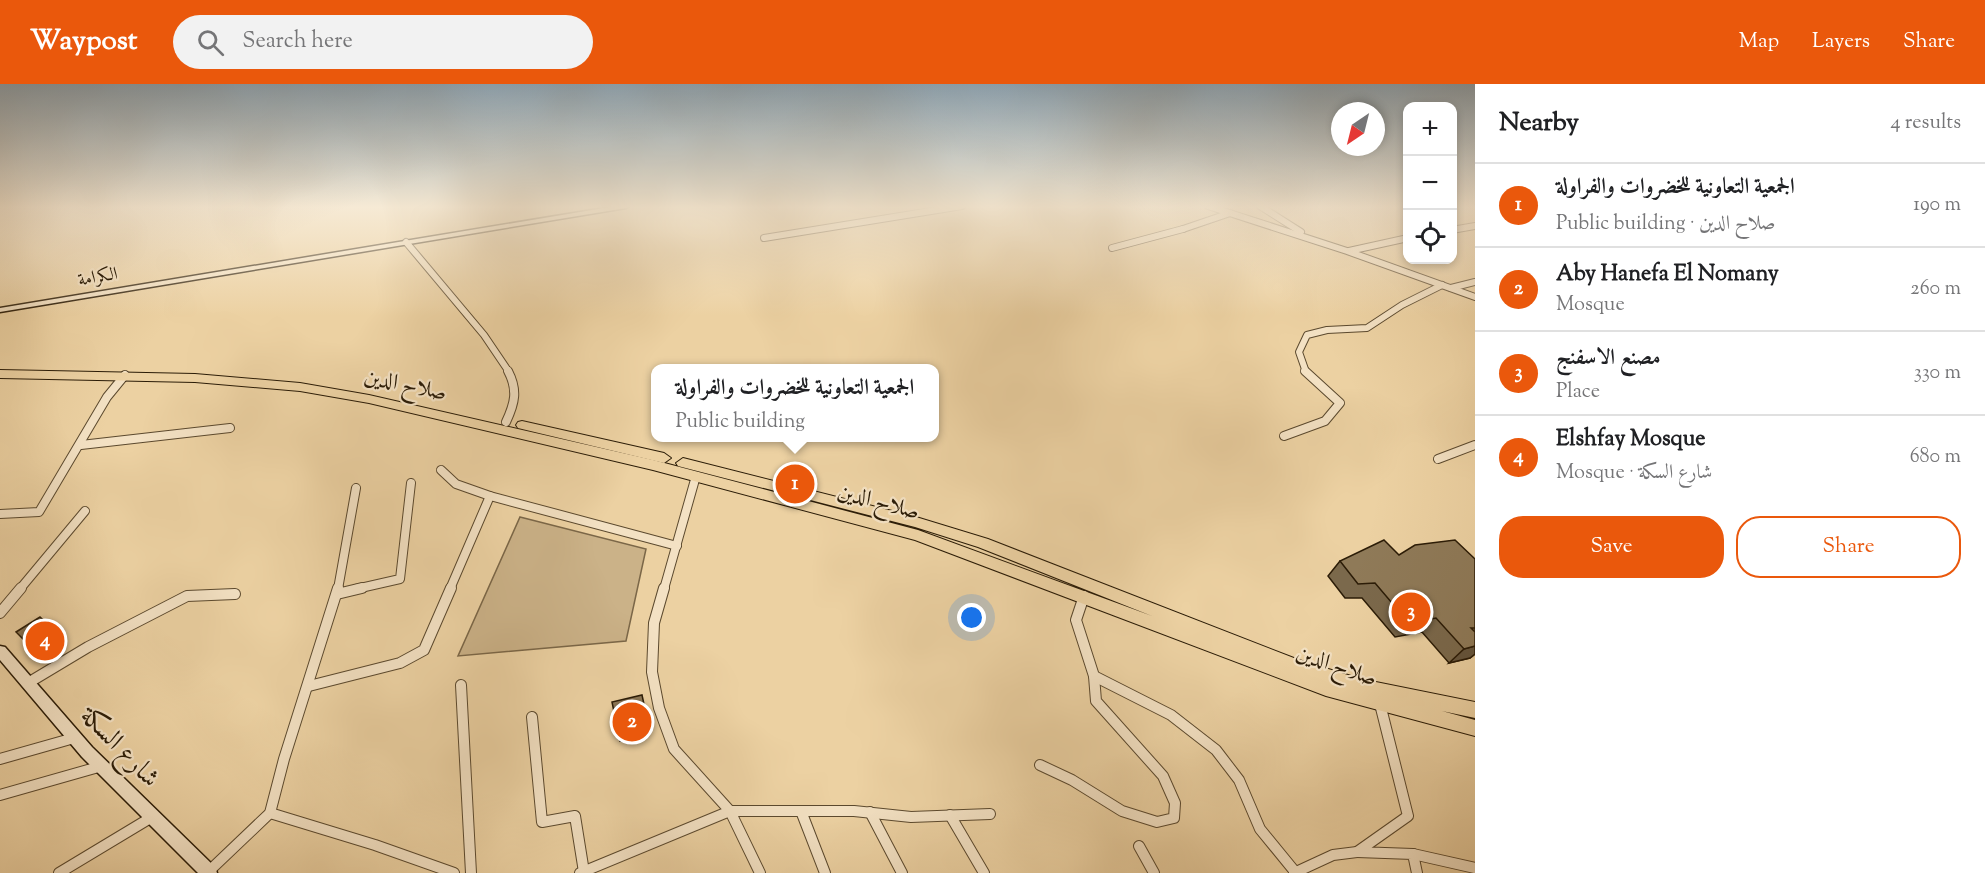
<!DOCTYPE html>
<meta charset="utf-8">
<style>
:root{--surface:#fff;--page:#f2f2f2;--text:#202124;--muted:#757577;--line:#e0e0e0;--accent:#ea580c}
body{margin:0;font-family:"Sorts Mill Goudy",Amiri,serif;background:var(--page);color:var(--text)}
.controls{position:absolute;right:18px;top:18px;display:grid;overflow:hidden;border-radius:12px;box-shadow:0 3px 9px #0003}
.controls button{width:54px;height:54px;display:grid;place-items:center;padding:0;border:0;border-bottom:2px solid var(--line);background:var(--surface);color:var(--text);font:30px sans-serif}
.compass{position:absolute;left:1331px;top:18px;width:54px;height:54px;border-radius:50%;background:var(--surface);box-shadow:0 3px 9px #0003;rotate:215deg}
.you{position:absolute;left:972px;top:534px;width:21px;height:21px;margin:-15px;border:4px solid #fff;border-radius:50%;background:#1a73e8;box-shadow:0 0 0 9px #1a73e833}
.badge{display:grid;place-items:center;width:39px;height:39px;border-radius:50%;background:var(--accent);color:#fff;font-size:20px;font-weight:700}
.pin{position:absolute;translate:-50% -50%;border:3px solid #fff;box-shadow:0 2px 6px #0006}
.popup{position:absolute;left:651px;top:280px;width:288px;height:78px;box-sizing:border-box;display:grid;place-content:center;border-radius:12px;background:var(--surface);filter:drop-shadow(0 2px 4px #0005);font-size:20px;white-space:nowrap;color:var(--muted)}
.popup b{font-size:22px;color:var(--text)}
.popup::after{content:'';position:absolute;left:50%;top:100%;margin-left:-12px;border:12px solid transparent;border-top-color:var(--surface)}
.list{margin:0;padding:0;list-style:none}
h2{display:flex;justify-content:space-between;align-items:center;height:78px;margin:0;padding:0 24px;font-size:26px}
h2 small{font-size:20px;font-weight:400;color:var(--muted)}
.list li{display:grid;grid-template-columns:39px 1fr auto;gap:18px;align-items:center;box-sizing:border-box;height:84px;padding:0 24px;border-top:2px solid var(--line)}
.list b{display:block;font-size:22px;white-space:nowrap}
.list p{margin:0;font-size:20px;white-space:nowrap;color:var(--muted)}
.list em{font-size:20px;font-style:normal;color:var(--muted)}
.actions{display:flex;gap:12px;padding:18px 24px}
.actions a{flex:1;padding:14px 0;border:2px solid var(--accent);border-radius:24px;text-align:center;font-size:21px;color:var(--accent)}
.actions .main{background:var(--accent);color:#fff}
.icon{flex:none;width:33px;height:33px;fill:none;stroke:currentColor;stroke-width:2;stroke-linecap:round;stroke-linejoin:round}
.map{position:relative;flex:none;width:1475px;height:789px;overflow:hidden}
header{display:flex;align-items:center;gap:36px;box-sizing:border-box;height:84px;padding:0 30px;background:var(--accent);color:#fff}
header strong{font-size:28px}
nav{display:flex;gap:33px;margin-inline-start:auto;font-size:21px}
.search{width:420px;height:54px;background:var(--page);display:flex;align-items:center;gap:15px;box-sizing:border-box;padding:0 21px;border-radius:33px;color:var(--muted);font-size:22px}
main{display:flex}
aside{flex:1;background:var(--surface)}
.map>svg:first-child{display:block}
.green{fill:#cbb288;stroke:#7b6748;stroke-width:1.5}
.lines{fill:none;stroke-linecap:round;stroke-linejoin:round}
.street-far2-casing{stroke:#5b492e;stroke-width:8}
.street-far1-casing{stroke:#5b492e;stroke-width:10}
.street-casing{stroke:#5b492e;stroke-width:12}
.secondary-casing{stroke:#2b1c07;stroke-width:3}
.highway-casing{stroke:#2b1c07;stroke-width:2}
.street-far2{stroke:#f3e1c3;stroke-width:6}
.street-far1{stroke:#f3e1c3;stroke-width:8}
.street{stroke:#f3e1c3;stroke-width:10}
.secondary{fill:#f3e1c3;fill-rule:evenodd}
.highway{fill:#ecd1a2;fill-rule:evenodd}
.wall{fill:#7b694c;stroke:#2b1c07;stroke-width:1.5}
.shaded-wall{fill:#64553e;stroke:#2b1c07;stroke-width:1.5}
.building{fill:#8f7a58;stroke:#2b1c07;stroke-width:1.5}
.labels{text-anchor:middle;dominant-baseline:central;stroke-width:4.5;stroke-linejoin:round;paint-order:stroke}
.far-street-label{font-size:18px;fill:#2b1c07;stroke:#f3e1c3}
.street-label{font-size:22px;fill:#2b1c07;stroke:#f3e1c3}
.near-street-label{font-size:27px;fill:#2b1c07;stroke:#f3e1c3}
</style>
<header>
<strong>Waypost</strong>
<div class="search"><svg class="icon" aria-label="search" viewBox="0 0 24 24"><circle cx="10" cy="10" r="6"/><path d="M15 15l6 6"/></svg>Search here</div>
<nav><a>Map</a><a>Layers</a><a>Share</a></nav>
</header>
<main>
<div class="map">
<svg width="1475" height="789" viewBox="0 0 1475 789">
<rect width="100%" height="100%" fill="#ecd1a2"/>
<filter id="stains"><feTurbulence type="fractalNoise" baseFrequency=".00333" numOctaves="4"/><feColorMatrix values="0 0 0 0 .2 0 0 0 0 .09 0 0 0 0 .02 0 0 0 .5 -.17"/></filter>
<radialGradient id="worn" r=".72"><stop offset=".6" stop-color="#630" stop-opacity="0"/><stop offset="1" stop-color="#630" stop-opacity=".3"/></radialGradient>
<polygon class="green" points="520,433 646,465 626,557 458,572"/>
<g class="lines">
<defs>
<g id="street-far2">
<polyline points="1208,122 1347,167 1475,213"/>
<polyline points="1260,122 1301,148"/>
<polyline points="1183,145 1230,129"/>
<polyline points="1452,146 1475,142"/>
<polyline points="764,154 962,122"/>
<polyline points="406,158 484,251 509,288"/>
<polyline points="1112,164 1183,145"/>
<polyline points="1349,167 1408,154"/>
<polyline points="1451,204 1475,198"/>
<polyline points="1306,288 1299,268 1307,251 1327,246 1367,244 1402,221 1442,201"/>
</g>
<g id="street-far1">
<path d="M506,338C515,319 518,306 508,287"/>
<polyline points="1284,352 1325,337 1340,319 1305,287"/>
<polyline points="81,361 230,344"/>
<polyline points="1438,375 1475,361"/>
<polyline points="441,386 456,400 490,412"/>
<polyline points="0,430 39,428 107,313 125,291"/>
<polyline points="20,505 85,427"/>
<polyline points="338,505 356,404"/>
<polyline points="356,505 400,495 411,399"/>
<polyline points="450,505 490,412 677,462"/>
<polyline points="664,505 696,392"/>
</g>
<g id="street">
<polyline points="664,504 654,539 652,588 659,624 674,665 730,727 760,789"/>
<polyline points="337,510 362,504"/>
<polyline points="0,529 21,504"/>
<polyline points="1094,592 1171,631 1216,666 1239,696 1260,745 1296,789"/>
<polyline points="28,599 88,563 187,512 235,510"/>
<polyline points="461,601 471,789"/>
<polyline points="309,602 400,579 424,566 451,504"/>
<polyline points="1380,620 1408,732 1357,768 1413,770 1417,789"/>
<polyline points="532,633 542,738 575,732 584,788"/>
<polyline points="0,675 74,654"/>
<polyline points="1040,681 1072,696 1122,727 1157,738 1174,734 1175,719 1163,692 1096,617 1094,592 1076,536 1084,512"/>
<polyline points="0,711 102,682"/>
<polyline points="801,727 825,789"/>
<polyline points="870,728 902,789"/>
<polyline points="270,729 375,761 454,789"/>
<polyline points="950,731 984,789"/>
<polyline points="1139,762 1154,789"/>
<polyline points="1413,770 1475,784"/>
<polyline points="208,788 270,729 284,675 338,504"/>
<polyline points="59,789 152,733"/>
<polyline points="580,789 730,727 854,727 911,733 990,730"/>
<polyline points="1294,789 1333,771 1357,768"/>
</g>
<g id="secondary">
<polygon points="616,122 629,122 626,124 0,228 0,224"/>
<polygon points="0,562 5,563 92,663 215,783 217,789 198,789 82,673 0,576"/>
</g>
<g id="highway">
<polygon points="0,286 195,290 300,299 369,311 653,376 918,446 1152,532 978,463 915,443 678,382 676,379 683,374 916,433 988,455 1299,576 1361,595 1475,618 1475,634 1442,627 1475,636 1475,652 1326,612 915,456 653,386 369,319 300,307 195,298 0,294"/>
<polygon points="522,337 664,369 671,374 664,379 518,344 516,341 518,338"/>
</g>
</defs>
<use href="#street-far2" class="street-far2-casing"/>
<use href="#street-far1" class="street-far1-casing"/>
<use href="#street" class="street-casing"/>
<use href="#secondary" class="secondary-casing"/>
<use href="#highway" class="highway-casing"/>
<use href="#street-far2" class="street-far2"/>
<use href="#street-far1" class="street-far1"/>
<use href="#street" class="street"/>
<use href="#secondary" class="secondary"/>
<use href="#highway" class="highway"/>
</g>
<polygon class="wall" points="1399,471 1475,475 1475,570 1470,574 1449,579 1422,548 1395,553 1362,514 1345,514 1328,492 1340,477"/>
<g class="shaded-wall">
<polygon points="52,544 63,555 39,571 28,560"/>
<polygon points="1475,562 1475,570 1470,574 1449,579 1464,565"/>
<polygon points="648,639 650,649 620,657 618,647"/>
</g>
<g class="building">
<polygon points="1384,456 1399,471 1415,461 1455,456 1475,475 1475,544 1471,544 1475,548 1475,562 1464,565 1436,534 1409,539 1375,499 1358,500 1340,477"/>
<polygon points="40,533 52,544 28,560 16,548"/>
<polygon points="642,611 648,639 618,647 612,618"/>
</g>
<linearGradient id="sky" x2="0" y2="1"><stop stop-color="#8fa7b7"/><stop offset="0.53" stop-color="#f6ead5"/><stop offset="1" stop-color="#f6ead5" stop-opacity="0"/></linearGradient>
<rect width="1475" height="232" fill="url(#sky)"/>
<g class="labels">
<g class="far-street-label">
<text transform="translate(98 194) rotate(-10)">الكرامة</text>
</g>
<g class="street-label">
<text transform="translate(405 302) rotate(12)">صلاح الدين</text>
<text transform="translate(878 419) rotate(15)">صلاح الدين</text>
<text transform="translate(1336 583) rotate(19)">صلاح الدين</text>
</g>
<g class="near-street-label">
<text transform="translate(119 664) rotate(46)">شارع السكة</text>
</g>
</g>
<rect width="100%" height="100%" filter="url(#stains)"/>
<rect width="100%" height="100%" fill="url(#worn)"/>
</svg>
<div class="controls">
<button>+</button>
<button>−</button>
<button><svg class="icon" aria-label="locate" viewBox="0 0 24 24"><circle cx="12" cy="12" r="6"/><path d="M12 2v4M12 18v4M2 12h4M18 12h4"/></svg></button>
</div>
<svg class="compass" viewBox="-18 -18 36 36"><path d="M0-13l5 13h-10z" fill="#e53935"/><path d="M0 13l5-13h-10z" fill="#757577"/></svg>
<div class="you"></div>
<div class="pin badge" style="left:795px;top:400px">1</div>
<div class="popup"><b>الجمعية التعاونية للخضروات والفراولة</b>Public building</div>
<div class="pin badge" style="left:632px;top:638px">2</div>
<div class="pin badge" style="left:1411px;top:528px">3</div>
<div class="pin badge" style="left:45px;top:557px">4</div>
</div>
<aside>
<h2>Nearby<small>4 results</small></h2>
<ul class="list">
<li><span class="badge">1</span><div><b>الجمعية التعاونية للخضروات والفراولة</b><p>Public building · صلاح الدين</p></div><em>190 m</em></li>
<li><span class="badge">2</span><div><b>Aby Hanefa El Nomany</b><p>Mosque</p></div><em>260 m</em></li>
<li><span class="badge">3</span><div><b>مصنع الاسفنج</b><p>Place</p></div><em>330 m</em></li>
<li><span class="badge">4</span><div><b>Elshfay Mosque</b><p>Mosque · شارع السكة</p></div><em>680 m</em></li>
</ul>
<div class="actions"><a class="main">Save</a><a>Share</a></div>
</aside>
</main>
